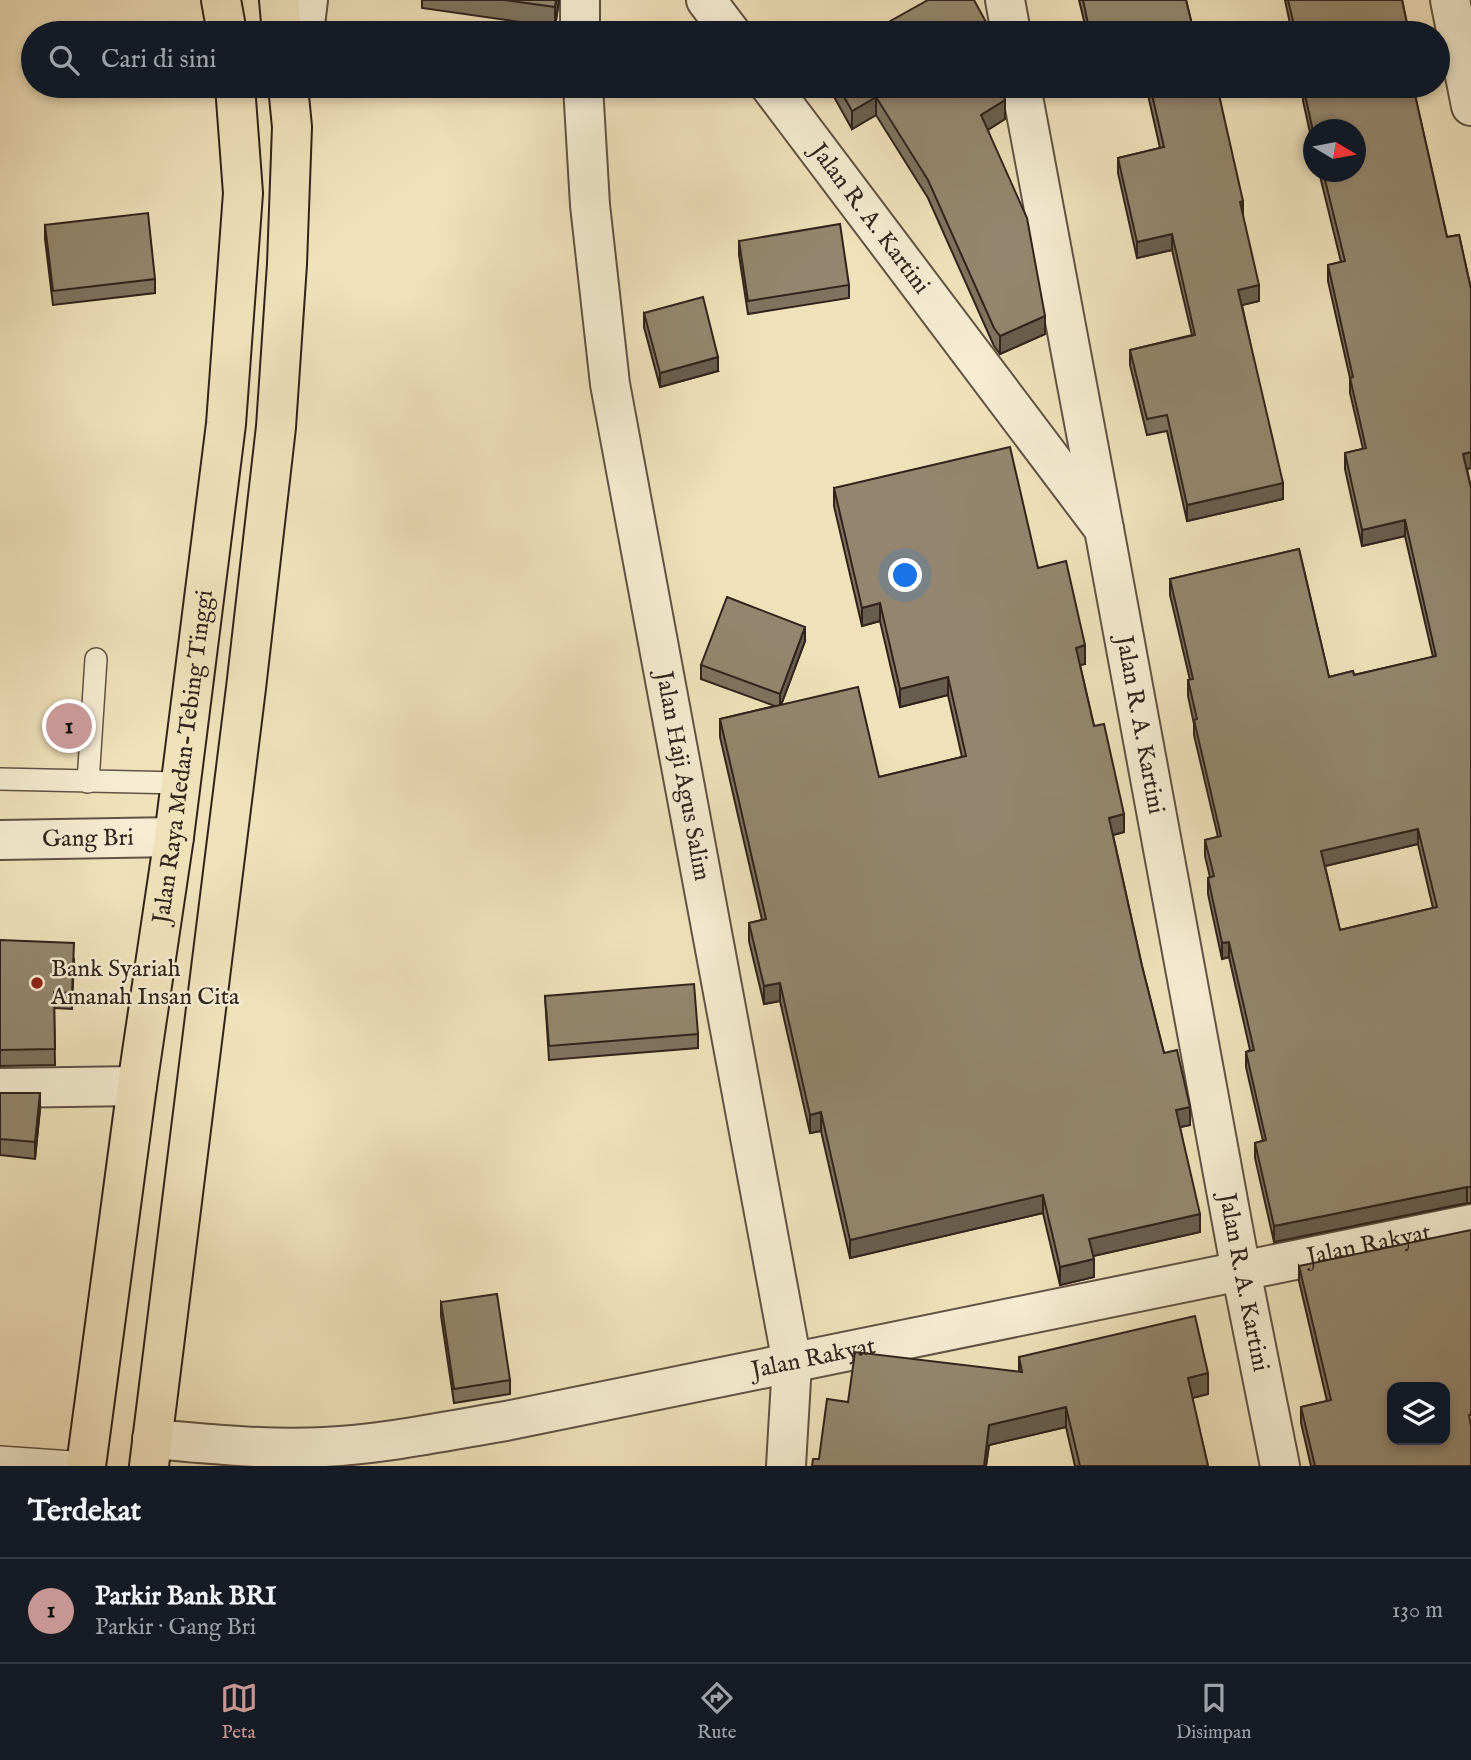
<!DOCTYPE html>
<html lang="id">
<meta charset="utf-8">
<style>
:root{--surface:#171b24;--page:#242831;--text:#f1f3f6;--muted:#9ea1a6;--line:#363941;--accent:#c59692}
body{margin:0;font-family:"IM FELL English",serif;background:var(--page);color:var(--text)}
.controls{position:absolute;right:21px;bottom:21px;display:grid;overflow:hidden;border-radius:14px;box-shadow:0 4px 10px #0003}
.controls button{width:63px;height:63px;display:grid;place-items:center;padding:0;border:0;border-bottom:2px solid var(--line);background:var(--surface);color:var(--text);font:35px sans-serif}
.compass{position:absolute;left:1303px;top:119px;width:63px;height:63px;border-radius:50%;background:var(--surface);box-shadow:0 4px 10px #0003;rotate:100deg}
.you{position:absolute;left:906px;top:576px;width:24px;height:24px;margin:-18px;border:5px solid #fff;border-radius:50%;background:#1a73e8;box-shadow:0 0 0 10px #1a73e833}
.badge{display:grid;place-items:center;width:46px;height:46px;border-radius:50%;background:var(--accent);color:#111;font-size:23px;font-weight:700}
.pin{position:absolute;translate:-50% -50%;border:4px solid #fff;box-shadow:0 2px 7px #0006}
.list{margin:0;padding:0;list-style:none}
h2{display:flex;justify-content:space-between;align-items:center;height:91px;margin:0;padding:0 28px;font-size:30px}
h2 small{font-size:23px;font-weight:400;color:var(--muted)}
.list li{display:grid;grid-template-columns:46px 1fr auto;gap:21px;align-items:center;box-sizing:border-box;height:105px;padding:0 28px;border-top:2px solid var(--line)}
.list b{display:block;font-size:26px;white-space:nowrap}
.list p{margin:0;font-size:23px;white-space:nowrap;color:var(--muted)}
.list em{font-size:23px;font-style:normal;color:var(--muted)}
.icon{flex:none;width:38px;height:38px;fill:none;stroke:currentColor;stroke-width:2;stroke-linecap:round;stroke-linejoin:round}
.map{position:relative;flex:none;width:1471px;height:1466px;overflow:hidden}
.search{position:absolute;background:var(--surface);box-shadow:0 4px 10px #0003;left:21px;right:21px;top:21px;height:77px;display:flex;align-items:center;gap:18px;box-sizing:border-box;padding:0 24px;border-radius:38px;color:var(--muted);font-size:26px}
.sheet{height:196px;background:var(--surface)}
nav{display:flex;justify-content:space-around;align-items:center;box-sizing:border-box;height:98px;border-top:2px solid var(--line);background:var(--surface);font-size:19px;color:var(--muted)}
nav a{display:grid;justify-items:center;gap:4px}
nav .on{color:var(--accent)}
.map>svg:first-child{display:block}
.lines{fill:none;stroke-linecap:round;stroke-linejoin:round}
.service-casing{stroke:#615244;stroke-width:24}
.minor-casing{stroke:#615244;stroke-width:42}
.tertiary-casing{stroke:#615244;stroke-width:42}
.trunk-casing{stroke:#31231c;stroke-width:42}
.service{stroke:#f5ecd2;stroke-width:21}
.minor{stroke:#f5ecd2;stroke-width:38}
.tertiary{stroke:#f5ecd2;stroke-width:38}
.trunk{stroke:#f0e1ba;stroke-width:38}
.wall{fill:#7f735f;stroke:#31231c;stroke-width:2;fill-rule:evenodd}
.shaded-wall{fill:#685e4d;stroke:#31231c;stroke-width:2}
.building{fill:#94866e;stroke:#31231c;stroke-width:2;fill-rule:evenodd}
.poi-dot{fill:#8f2418;stroke:#f5ecd2;stroke-width:2.5}
.labels{text-anchor:middle;dominant-baseline:central;stroke-width:5;stroke-linejoin:round;paint-order:stroke}
.street-label{font-size:24px;fill:#31231c;stroke:#f5ecd2}
.poi-label{font-size:24px;fill:#31231c;stroke:#f5ecd2;text-anchor:start}
</style>
<div class="map">
<svg width="1471" height="1466" viewBox="0 0 1471 1466">
<rect width="100%" height="100%" fill="#f0e1ba"/>
<filter id="stains"><feTurbulence type="fractalNoise" baseFrequency=".00286" numOctaves="4"/><feColorMatrix values="0 0 0 0 .2 0 0 0 0 .09 0 0 0 0 .02 0 0 0 .5 -.17"/></filter>
<radialGradient id="worn" r=".72"><stop offset=".6" stop-color="#630" stop-opacity="0"/><stop offset="1" stop-color="#630" stop-opacity=".3"/></radialGradient>
<g class="lines">
<defs>
<g id="service">
<polyline points="0,779 181,783"/>
<polyline points="88,782 96,659"/>
<polyline points="0,1457 87,1463"/>
</g>
<g id="minor">
<polyline points="580,0 580,33"/>
<polyline points="1005,0 1011,33"/>
<polyline points="1450,0 1471,106"/>
<path id="s1" d="M583,86L590,205L610,384L792,1363L786,1466"/>
<polyline points="1021,86 1104,529"/>
<path id="s2" d="M0,840L174,837"/>
<polyline points="0,1088 137,1086"/>
<path id="s3" d="M152,1439C209,1444 267,1450 324,1447C385,1444 446,1431 506,1421L1471,1224"/>
</g>
<g id="tertiary">
<polyline points="706,0 731,33"/>
<polyline points="304,33 308,0"/>
<path id="s4" d="M770,86L1104,529L1241,1271L1280,1466"/>
</g>
<g id="trunk">
<polyline points="221,0 227,33"/>
<polyline points="279,0 282,33"/>
<path id="s5" d="M86,1466L137,1086L174,837L226,424L243,193L235,86"/>
<polyline points="149,1466 246,688 276,427 287,264 292,127 288,86"/>
</g>
</defs>
<use href="#service" class="service-casing"/>
<use href="#minor" class="minor-casing"/>
<use href="#tertiary" class="tertiary-casing"/>
<use href="#trunk" class="trunk-casing"/>
<use href="#service" class="service"/>
<use href="#minor" class="minor"/>
<use href="#tertiary" class="tertiary"/>
<use href="#trunk" class="trunk"/>
</g>
<g class="wall">
<polygon points="422,0 559,0 555,27 422,8"/>
<polygon points="1079,0 1186,0 1194,33 1087,33"/>
<polygon points="1285,0 1402,0 1409,33 1292,33"/>
<polygon points="828,86 1002,86 1005,119 988,130 1045,334 1000,354 994,346 928,198 876,115 852,129"/>
<polygon points="1146,86 1217,86 1259,301 1242,305 1283,499 1187,521 1167,431 1147,435 1130,365 1130,350 1192,335 1172,250 1137,258 1118,173 1118,158 1160,148"/>
<path d="M1303,86H1413L1447,237L1459,235L1471,289V468L1467,469L1471,488V1203H1467L1274,1242L1255,1158V1143L1263,1141L1246,1067V1052L1250,1050L1229,957L1222,959L1208,894V878L1210,877L1205,856V840L1218,837L1194,735V724L1188,696V680H1190L1170,595V579L1299,549L1329,677L1353,671L1354,675L1433,657L1405,536L1362,546L1345,469V453L1363,449L1350,393V378L1328,281V265L1341,262L1319,172H1355V130H1313V146L1303,101ZM1418,844L1433,908L1340,930L1325,866Z"/>
<polygon points="45,225 155,279 155,293 53,305 45,239"/>
<polygon points="739,241 849,285 849,298 748,314 739,255"/>
<polygon points="644,313 718,371 660,387 644,327"/>
<polygon points="834,488 1038,568 1085,664 1080,665 1094,726 1124,832 1113,835 1142,966 1164,1053 1190,1125 1180,1127 1200,1232 1093,1256 1094,1277 1060,1285 1043,1213 850,1258 821,1131 810,1133 780,1001 764,1004 749,941 749,923 762,920 720,737 720,719 775,706 701,679 701,665 805,641 781,705 879,777 962,757 948,695 900,707 880,621 862,626 834,506"/>
<polygon points="0,940 74,959 72,1009 54,1008 55,1065 0,1066"/>
<polygon points="545,996 698,1034 698,1048 549,1060"/>
<polygon points="0,1093 40,1109 35,1159 0,1155"/>
<polygon points="1299,1266 1471,1466 1311,1466 1301,1423 1301,1407 1327,1401 1299,1281"/>
<polygon points="441,1302 510,1380 510,1394 454,1403 441,1316"/>
<polygon points="1019,1357 1208,1394 1192,1398 1208,1466 1075,1466 1066,1427 989,1445 986,1466 812,1466 819,1459 848,1402 1019,1372"/>
</g>
<g class="shaded-wall">
<polygon points="556,0 559,0 555,27 555,7"/>
<polygon points="1100,86 1140,86 1100,95"/>
<polygon points="876,97 876,115 852,129 852,111"/>
<polygon points="1005,100 1005,119 981,134 981,115"/>
<polygon points="1243,201 1243,217 1240,202"/>
<polygon points="1172,234 1172,250 1137,258 1137,242"/>
<polygon points="1259,285 1259,301 1238,306 1238,290"/>
<polygon points="1045,316 1045,334 1000,354 1000,336"/>
<polygon points="718,357 718,371 660,387 660,373"/>
<polygon points="1471,452 1471,468 1463,470 1463,454"/>
<polygon points="1283,483 1283,499 1187,521 1187,505"/>
<polygon points="1405,520 1405,536 1362,546 1362,530"/>
<polygon points="880,603 880,621 862,626 862,608"/>
<polygon points="805,627 805,641 780,708 780,694"/>
<polygon points="1085,645 1085,664 1076,666 1076,648"/>
<polygon points="948,677 948,695 900,707 900,689"/>
<polygon points="1124,814 1124,832 1109,836 1109,818"/>
<polygon points="1418,829 1418,844 1321,867 1321,851"/>
<polygon points="1229,942 1229,957 1222,959 1222,943"/>
<polygon points="780,983 780,1001 764,1004 764,986"/>
<polygon points="40,1093 40,1109 35,1159 35,1142"/>
<polygon points="1190,1107 1190,1125 1176,1128 1176,1110"/>
<polygon points="821,1112 821,1131 810,1133 810,1115"/>
<polygon points="1467,1187 1467,1203 1274,1242 1274,1226"/>
<polygon points="1043,1195 1043,1213 850,1258 850,1240"/>
<polygon points="1200,1214 1200,1232 1089,1257 1089,1239"/>
<polygon points="1094,1259 1094,1277 1060,1285 1060,1267"/>
<polygon points="1208,1373 1208,1394 1188,1399 1188,1378"/>
<polygon points="1066,1407 1066,1427 989,1445 986,1466 984,1466 989,1425"/>
</g>
<g class="building">
<polygon points="504,0 556,0 555,7"/>
<polygon points="928,0 974,0 992,33 869,33"/>
<polygon points="1083,0 1186,0 1194,33 1090,33"/>
<polygon points="1288,0 1402,0 1409,33 1296,33"/>
<polygon points="838,86 1002,86 1005,100 981,115 1027,218 1045,316 1000,336 994,328 928,180 876,97 852,111"/>
<polygon points="1150,86 1217,86 1243,201 1240,202 1259,285 1238,290 1283,483 1187,505 1167,415 1147,419 1130,350 1195,335 1172,234 1137,242 1118,158 1164,147"/>
<path d="M1303,86H1413L1447,237L1459,235L1471,289V452L1463,454L1471,488V1187H1467L1274,1226L1255,1143L1266,1140L1246,1052L1254,1050L1229,942L1222,943L1208,878L1214,876L1205,840L1221,836L1194,720L1197,719L1188,680L1193,679L1170,579L1299,549L1329,677L1353,671L1354,675L1436,656L1405,520L1362,530L1345,453L1366,448L1350,378L1353,377L1328,265L1345,261L1323,172H1355V130H1313V131ZM1418,829L1437,907L1340,930L1321,851Z"/>
<polygon points="148,213 155,279 53,291 45,225"/>
<polygon points="840,224 849,285 748,301 739,241"/>
<polygon points="703,297 718,357 660,373 644,313"/>
<polygon points="1010,447 1038,568 1066,561 1085,645 1076,648 1094,726 1104,724 1124,814 1109,818 1142,966 1164,1053 1177,1050 1190,1107 1176,1110 1200,1214 1089,1239 1094,1259 1060,1267 1043,1195 850,1240 821,1112 810,1115 780,983 764,986 749,923 766,919 720,719 858,687 879,777 966,756 948,677 900,689 880,603 862,608 834,488"/>
<polygon points="727,597 805,627 780,694 701,665"/>
<polygon points="0,940 74,943 72,993 54,992 55,1049 0,1050"/>
<polygon points="694,984 698,1034 549,1046 545,996"/>
<polygon points="0,1093 40,1093 35,1142 0,1139"/>
<path d="M1471,1230V1415H1469L1471,1426V1466H1315L1301,1407L1331,1400L1299,1266ZM1392,1387H1445V1440H1392Z"/>
<polygon points="497,1294 510,1380 454,1389 441,1302"/>
<polygon points="1195,1316 1208,1373 1188,1378 1208,1466 1080,1466 1066,1407 989,1425 984,1466 812,1466 813,1459 819,1459 827,1399 848,1402 855,1352 1022,1372 1019,1357"/>
</g>
<circle class="poi-dot" cx="37" cy="983" r="7"/>
<g class="labels">
<g class="street-label">
<text stroke="none"><textPath href="#s4" startOffset="166">Jalan R. A. Kartini</textPath></text>
<text stroke="none"><textPath href="#s4" startOffset="754">Jalan R. A. Kartini</textPath></text>
<text stroke="none"><textPath href="#s5" startOffset="716">Jalan Raya Medan-Tebing Tinggi</textPath></text>
<text stroke="none"><textPath href="#s1" startOffset="698">Jalan Haji Agus Salim</textPath></text>
<text stroke="none"><textPath href="#s2" startOffset="88">Gang Bri</textPath></text>
<text stroke="none"><textPath href="#s3" startOffset="1237">Jalan Rakyat</textPath></text>
<text stroke="none"><textPath href="#s4" startOffset="1321">Jalan R. A. Kartini</textPath></text>
<text stroke="none"><textPath href="#s3" startOffset="670">Jalan Rakyat</textPath></text>
</g>
<g class="poi-label">
<text x="51" y="969">Bank Syariah<tspan x="51" dy="28">Amanah Insan Cita</tspan></text>
</g>
</g>
<rect width="100%" height="100%" filter="url(#stains)"/>
<rect width="100%" height="100%" fill="url(#worn)"/>
</svg>
<div class="controls">
<button><svg class="icon" aria-label="layers" viewBox="0 0 24 24"><path d="M12 4l9 5-9 5-9-5zM3 14l9 5 9-5"/></svg></button>
</div>
<svg class="compass" viewBox="-18 -18 36 36"><path d="M0-13l5 13h-10z" fill="#e53935"/><path d="M0 13l5-13h-10z" fill="#9ea1a6"/></svg>
<div class="you"></div>
<div class="pin badge" style="left:69px;top:726px">1</div>
<div class="search"><svg class="icon" aria-label="search" viewBox="0 0 24 24"><circle cx="10" cy="10" r="6"/><path d="M15 15l6 6"/></svg>Cari di sini</div>
</div>
<section class="sheet">
<h2>Terdekat<small></small></h2>
<ul class="list">
<li><span class="badge">1</span><div><b>Parkir Bank BRI</b><p>Parkir · Gang Bri</p></div><em>130 m</em></li>
</ul>
</section>
<nav>
<a class="on"><svg class="icon" aria-label="map" viewBox="0 0 24 24"><path d="M3 6l6-2 6 2 6-2v14l-6 2-6-2-6 2zM9 4v14M15 6v14"/></svg>Peta</a>
<a><svg class="icon" aria-label="directions" viewBox="0 0 24 24"><path d="M12 3l9 9-9 9-9-9zM9 14v-3h6M13 9l2 2-2 2"/></svg>Rute</a>
<a><svg class="icon" aria-label="saved" viewBox="0 0 24 24"><path d="M7 4h10v16l-5-4-5 4z"/></svg>Disimpan</a>
</nav>
